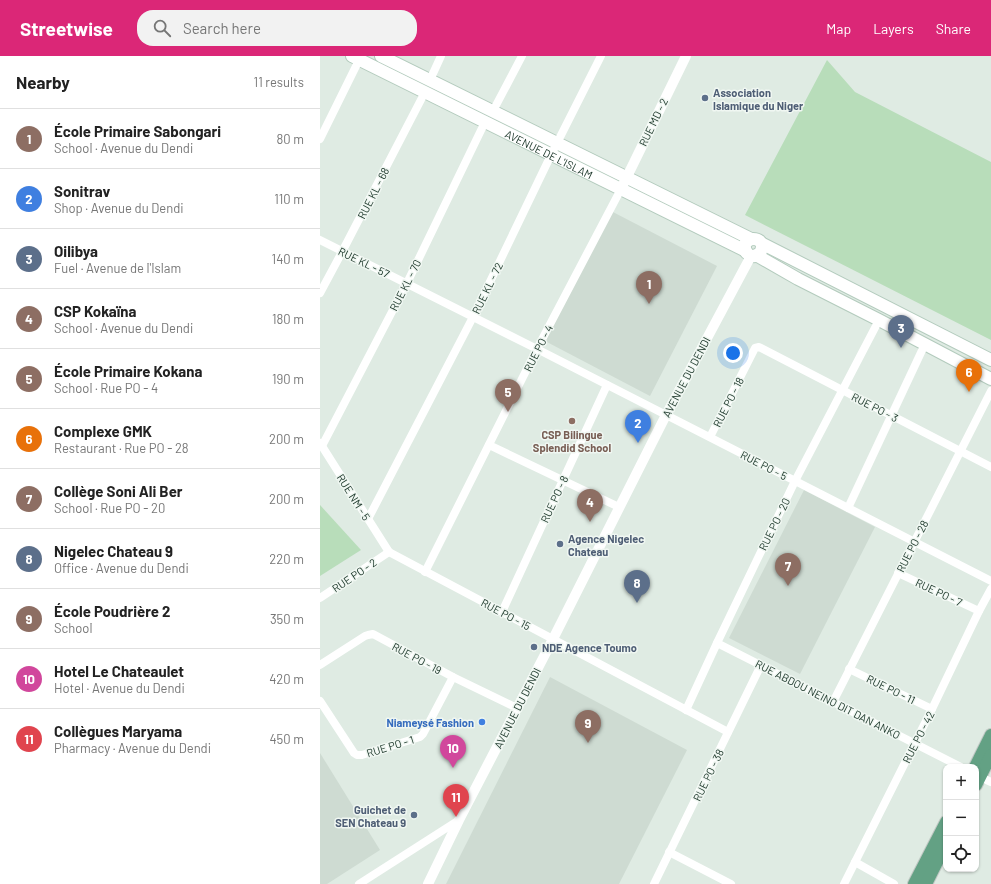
<!DOCTYPE html>
<meta charset="utf-8">
<style>
:root{--surface:#fff;--page:#f2f2f2;--text:#222;--muted:#767676;--line:#e0e0e0;--accent:#db2777}
body{margin:0;font-family:Barlow,sans-serif;background:var(--page);color:var(--text)}
.controls{position:absolute;right:12px;bottom:12px;display:grid;overflow:hidden;border-radius:8px;box-shadow:0 1px 3px #0004}
.controls button{width:36px;height:36px;display:grid;place-items:center;padding:0;border:0;border-bottom:1px solid var(--line);background:var(--surface);color:var(--text);font:20px sans-serif}
.you{position:absolute;left:413px;top:297px;width:14px;height:14px;margin:-10px;border:3px solid #fff;border-radius:50%;background:#1a73e8;box-shadow:0 0 0 6px #1a73e833}
.badge{display:grid;place-items:center;width:26px;height:26px;border-radius:50%;background:var(--accent);color:#fff;font-size:13px;font-weight:700}
.pin{position:absolute;translate:-50% -33px;filter:drop-shadow(0 1px 2px #0008)}
.pin::after{content:'';position:absolute;top:21px;width:14px;height:12px;background:inherit;clip-path:polygon(0 0,100% 0,50% 100%)}
.list{margin:0;padding:0;list-style:none}
h2{display:flex;justify-content:space-between;align-items:center;height:52px;margin:0;padding:0 16px;font-size:17px}
h2 small{font-size:13px;font-weight:400;color:var(--muted)}
.list li{display:grid;grid-template-columns:26px 1fr auto;gap:12px;align-items:center;box-sizing:border-box;height:60px;padding:0 16px;border-top:1px solid var(--line)}
.list b{display:block;font-size:15px;white-space:nowrap}
.list p{margin:0;font-size:13px;white-space:nowrap;color:var(--muted)}
.list em{font-size:13px;font-style:normal;color:var(--muted)}
.icon{flex:none;width:22px;height:22px;fill:none;stroke:currentColor;stroke-width:2;stroke-linecap:round;stroke-linejoin:round}
.map{position:relative;flex:none;width:671px;height:828px;overflow:hidden}
header{display:flex;align-items:center;gap:24px;box-sizing:border-box;height:56px;padding:0 20px;background:var(--accent);color:#fff}
header strong{font-size:19px}
nav{display:flex;gap:22px;margin-inline-start:auto;font-size:14px}
.search{width:280px;height:36px;background:var(--page);display:flex;align-items:center;gap:10px;box-sizing:border-box;padding:0 14px;border-radius:16px;color:var(--muted);font-size:15px}
main{display:flex}
aside{flex:1;background:var(--surface)}
.map>svg:first-child{display:block}
.built{fill:#cedbd2}
.green{fill:#b8ddba}
.lines{fill:none;stroke-linecap:round;stroke-linejoin:round}
.secondary-casing{stroke:#b3cbbd;stroke-width:14}
.primary-casing{stroke:#c1c8c4;stroke-width:14}
.minor{stroke:#fff;stroke-width:8}
.tertiary{stroke:#fff;stroke-width:10}
.secondary{stroke:#fff;stroke-width:12}
.primary{stroke:#63a184;stroke-width:12}
.service-dot{fill:#5c6f8a;stroke:#f0f7f2;stroke-width:1.5}
.education-dot{fill:#8d6e63;stroke:#f0f7f2;stroke-width:1.5}
.shop-dot{fill:#3f7fe0;stroke:#f0f7f2;stroke-width:1.5}
.labels{text-anchor:middle;dominant-baseline:central;stroke-width:3;stroke-linejoin:round;paint-order:stroke}
.service-label{font-size:11px;font-weight:bold;fill:#4e5e75;stroke:#f0f7f2;text-anchor:start}
.street-label{font-size:11px;fill:#203b2e;stroke:#f0f7f2}
.education-label{font-size:11px;font-weight:bold;fill:#785e54;stroke:#f0f7f2}
.shop-label{font-size:11px;font-weight:bold;fill:#366cbe;stroke:#f0f7f2;text-anchor:end}
</style>
<header>
<strong>Streetwise</strong>
<div class="search"><svg class="icon" aria-label="search" viewBox="0 0 24 24"><circle cx="10" cy="10" r="6"/><path d="M15 15l6 6"/></svg>Search here</div>
<nav><a>Map</a><a>Layers</a><a>Share</a></nav>
</header>
<main>
<aside>
<h2>Nearby<small>11 results</small></h2>
<ul class="list">
<li><span class="badge" style="background:#8d6e63">1</span><div><b>École Primaire Sabongari</b><p>School · Avenue du Dendi</p></div><em>80 m</em></li>
<li><span class="badge" style="background:#3f7fe0">2</span><div><b>Sonitrav</b><p>Shop · Avenue du Dendi</p></div><em>110 m</em></li>
<li><span class="badge" style="background:#5c6f8a">3</span><div><b>Oilibya</b><p>Fuel · Avenue de l'Islam</p></div><em>140 m</em></li>
<li><span class="badge" style="background:#8d6e63">4</span><div><b>CSP Kokaïna</b><p>School · Avenue du Dendi</p></div><em>180 m</em></li>
<li><span class="badge" style="background:#8d6e63">5</span><div><b>École Primaire Kokana</b><p>School · Rue PO - 4</p></div><em>190 m</em></li>
<li><span class="badge" style="background:#e8710a">6</span><div><b>Complexe GMK</b><p>Restaurant · Rue PO - 28</p></div><em>200 m</em></li>
<li><span class="badge" style="background:#8d6e63">7</span><div><b>Collège Soni Ali Ber</b><p>School · Rue PO - 20</p></div><em>200 m</em></li>
<li><span class="badge" style="background:#5c6f8a">8</span><div><b>Nigelec Chateau 9</b><p>Office · Avenue du Dendi</p></div><em>220 m</em></li>
<li><span class="badge" style="background:#8d6e63">9</span><div><b>École Poudrière 2</b><p>School</p></div><em>350 m</em></li>
<li><span class="badge" style="background:#d1479c">10</span><div><b>Hotel Le Chateaulet</b><p>Hotel · Avenue du Dendi</p></div><em>420 m</em></li>
<li><span class="badge" style="background:#e0444e">11</span><div><b>Collègues Maryama</b><p>Pharmacy · Avenue du Dendi</p></div><em>450 m</em></li>
</ul>
</aside>
<div class="map">
<svg width="671" height="828" viewBox="0 0 671 828">
<rect width="100%" height="100%" fill="#dfebe3"/>
<g class="built">
<polygon points="291,155 397,210 330,340 225,285"/>
<polygon points="484,434 555,471 480,618 409,582"/>
<polygon points="230,621 367,694 299,828 126,828"/>
<polygon points="0,697 60,794 7,828 0,828"/>
</g>
<g class="green">
<polygon points="507,4 535,36 671,106 671,284 425,159"/>
<polygon points="0,449 41,494 0,520"/>
</g>
<g class="lines">
<defs>
<g id="secondary">
<path id="s1" d="M32,0L426,195"/>
<path d="M61,0L431,183C450,181 441,208 428,198C424,195 424,191 426,186L431,183"/>
<polyline points="441,187 671,304"/>
<polyline points="436,199 478,223 559,264 671,323"/>
</g>
<g id="primary">
<polyline points="655,711 671,679"/>
<polyline points="656,729 671,699"/>
<polyline points="594,828 626,766"/>
<polyline points="606,828 626,788"/>
</g>
</defs>
<use href="#secondary" class="secondary-casing"/>
<use href="#primary" class="primary-casing"/>
<g class="minor">
<polyline points="110,24 121,0"/>
<polyline points="173,55 202,0"/>
<polyline points="0,83 41,0"/>
<polyline points="0,184 217,293 671,525"/>
<polyline points="0,237 22,196 105,36"/>
<polyline points="390,381 435,292 439,291 671,411"/>
<polyline points="0,387 69,496"/>
<polyline points="169,389 299,451"/>
<polyline points="2,390 87,227 165,66"/>
<polyline points="528,452 605,288"/>
<polyline points="48,463 153,261 231,99 281,0"/>
<polyline points="69,496 408,676"/>
<polyline points="105,516 217,293 301,133"/>
<polyline points="578,517 659,555"/>
<polyline points="0,542 69,496"/>
<polyline points="182,556 287,329"/>
<polyline points="397,587 641,711"/>
<polyline points="0,609 45,580 48,579 53,578 133,621 197,652"/>
<polyline points="529,613 612,653"/>
<polyline points="0,645 34,697 37,699 42,699 100,681 103,678 133,621"/>
<polyline points="513,646 671,335"/>
<polyline points="366,654 397,587 475,425 559,264"/>
<polyline points="660,721 671,726"/>
<polyline points="349,796 411,828"/>
<polyline points="535,806 574,828"/>
<polyline points="39,828 139,764"/>
<polyline points="334,828 441,609"/>
<polyline points="524,828 612,653 659,555 671,533"/>
</g>
<g class="tertiary">
<polyline points="301,133 366,0"/>
<polyline points="108,828 139,764 233,583 346,359 431,200"/>
</g>
<use href="#secondary" class="secondary"/>
<use href="#primary" class="primary"/>
</g>
<g class="service-dot">
<circle cx="385" cy="42" r="4"/>
<circle cx="240" cy="488" r="4"/>
<circle cx="214" cy="591" r="4"/>
<circle cx="94" cy="759" r="4"/>
</g>
<circle class="education-dot" cx="252" cy="365" r="4"/>
<circle class="shop-dot" cx="162" cy="666" r="4"/>
<g class="labels">
<g class="service-label">
<text x="393" y="36">Association<tspan x="393" dy="13">Islamique du Niger</tspan></text>
<text x="248" y="482">Agence Nigelec<tspan x="248" dy="13">Chateau</tspan></text>
<text x="222" y="591">NDE Agence Toumo</text>
<text x="86" y="753" text-anchor="end">Guichet de<tspan x="86" dy="13">SEN Chateau 9</tspan></text>
</g>
<g class="street-label">
<text transform="translate(333 66) rotate(-64)">RUE MD - 2</text>
<text stroke="none"><textPath href="#s1" startOffset="220">AVENUE DE L'ISLAM</textPath></text>
<text transform="translate(53 137) rotate(-63)">RUE KL - 68</text>
<text transform="translate(44 206) rotate(26)">RUE KL - 57</text>
<text transform="translate(85 229) rotate(-63)">RUE KL - 70</text>
<text transform="translate(167 232) rotate(-64)">RUE KL - 72</text>
<text transform="translate(218 292) rotate(-63)">RUE PO - 4</text>
<text transform="translate(366 321) rotate(-62)">AVENUE DU DENDI</text>
<text transform="translate(408 346) rotate(-63)">RUE PO - 18</text>
<text transform="translate(555 351) rotate(27)">RUE PO - 3</text>
<text transform="translate(444 409) rotate(27)">RUE PO - 5</text>
<text transform="translate(34 441) rotate(58)">RUE NM - 5</text>
<text transform="translate(234 443) rotate(-65)">RUE PO - 8</text>
<text transform="translate(454 468) rotate(-64)">RUE PO - 20</text>
<text transform="translate(592 490) rotate(-63)">RUE PO - 28</text>
<text transform="translate(34 519) rotate(-34)">RUE PO - 2</text>
<text transform="translate(619 536) rotate(25)">RUE PO - 7</text>
<text transform="translate(186 558) rotate(28)">RUE PO - 15</text>
<text transform="translate(97 602) rotate(28)">RUE PO - 19</text>
<text transform="translate(571 633) rotate(26)">RUE PO - 11</text>
<text transform="translate(508 643) rotate(27)">RUE ABDOU NEINO DIT DAN ANKO</text>
<text transform="translate(197 652) rotate(-63)">AVENUE DU DENDI</text>
<text transform="translate(598 681) rotate(-63)">RUE PO - 42</text>
<text transform="translate(70 690) rotate(-17)">RUE PO - 1</text>
<text transform="translate(388 719) rotate(-64)">RUE PO - 38</text>
</g>
<g class="education-label">
<text x="252" y="378">CSP Bilingue<tspan x="252" dy="13">Splendid School</tspan></text>
</g>
<g class="shop-label">
<text x="154" y="666">Niameysé Fashion</text>
</g>
</g>
</svg>
<div class="controls">
<button>+</button>
<button>−</button>
<button><svg class="icon" aria-label="locate" viewBox="0 0 24 24"><circle cx="12" cy="12" r="6"/><path d="M12 2v4M12 18v4M2 12h4M18 12h4"/></svg></button>
</div>
<div class="you"></div>
<div class="pin badge" style="left:329px;top:248px;background:#8d6e63">1</div>
<div class="pin badge" style="left:318px;top:387px;background:#3f7fe0">2</div>
<div class="pin badge" style="left:581px;top:292px;background:#5c6f8a">3</div>
<div class="pin badge" style="left:270px;top:466px;background:#8d6e63">4</div>
<div class="pin badge" style="left:188px;top:356px;background:#8d6e63">5</div>
<div class="pin badge" style="left:649px;top:336px;background:#e8710a">6</div>
<div class="pin badge" style="left:468px;top:530px;background:#8d6e63">7</div>
<div class="pin badge" style="left:317px;top:547px;background:#5c6f8a">8</div>
<div class="pin badge" style="left:268px;top:687px;background:#8d6e63">9</div>
<div class="pin badge" style="left:133px;top:712px;background:#d1479c">10</div>
<div class="pin badge" style="left:136px;top:761px;background:#e0444e">11</div>
</div>
</main>
